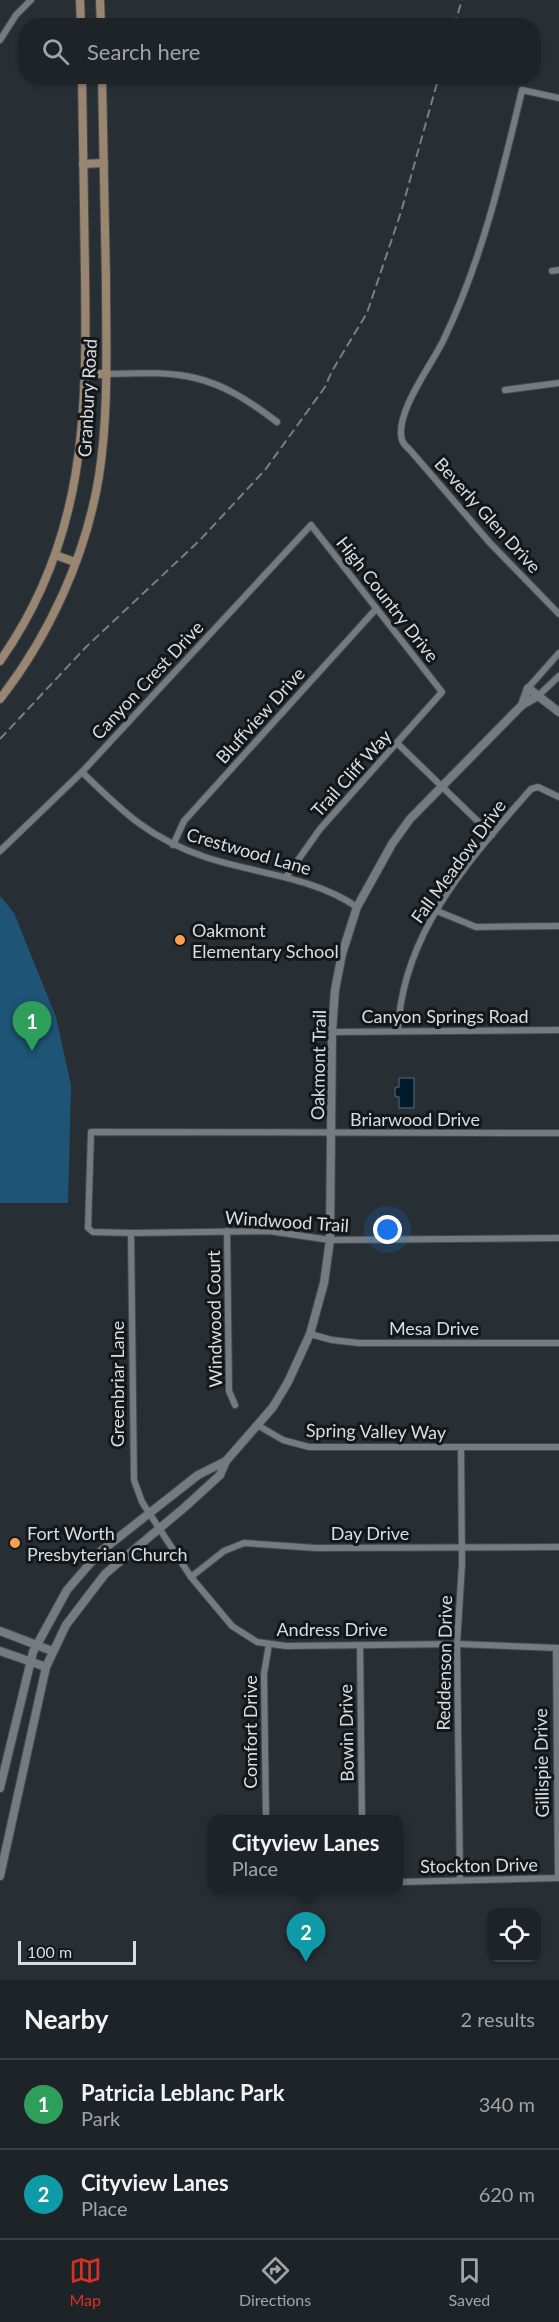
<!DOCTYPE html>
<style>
:root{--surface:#1e2327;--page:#2b2f33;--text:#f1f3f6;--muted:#a1a4a7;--line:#3c4044;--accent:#d93025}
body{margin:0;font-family:Lato,sans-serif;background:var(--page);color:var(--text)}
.controls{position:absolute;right:18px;bottom:18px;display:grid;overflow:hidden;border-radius:12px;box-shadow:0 2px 4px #0004}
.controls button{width:54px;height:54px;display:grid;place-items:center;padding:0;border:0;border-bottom:2px solid var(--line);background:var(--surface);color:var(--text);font:30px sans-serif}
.scale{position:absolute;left:18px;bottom:15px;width:118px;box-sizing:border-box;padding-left:6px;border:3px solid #d9dde0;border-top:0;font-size:16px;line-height:21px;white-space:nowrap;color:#d9dde0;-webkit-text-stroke:4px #141719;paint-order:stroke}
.you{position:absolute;left:388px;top:1230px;width:21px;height:21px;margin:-15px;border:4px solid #fff;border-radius:50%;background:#1a73e8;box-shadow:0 0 0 9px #1a73e833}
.badge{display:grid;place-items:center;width:39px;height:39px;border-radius:50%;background:var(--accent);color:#fff;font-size:20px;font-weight:700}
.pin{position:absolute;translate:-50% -50px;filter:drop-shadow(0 2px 3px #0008)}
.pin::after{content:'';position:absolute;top:32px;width:21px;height:18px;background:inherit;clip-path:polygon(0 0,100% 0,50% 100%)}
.popup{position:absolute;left:208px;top:1815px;width:195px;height:78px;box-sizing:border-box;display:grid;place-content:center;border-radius:12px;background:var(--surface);filter:drop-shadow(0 2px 4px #0005);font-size:20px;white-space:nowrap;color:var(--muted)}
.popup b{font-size:22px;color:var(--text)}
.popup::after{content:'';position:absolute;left:50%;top:100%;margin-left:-12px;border:12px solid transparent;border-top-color:var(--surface)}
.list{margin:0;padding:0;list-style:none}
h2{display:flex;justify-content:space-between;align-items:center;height:78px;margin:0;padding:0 24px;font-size:26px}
h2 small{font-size:20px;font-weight:400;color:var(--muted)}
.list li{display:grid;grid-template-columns:39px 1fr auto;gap:18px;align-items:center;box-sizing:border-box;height:90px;padding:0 24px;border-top:2px solid var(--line)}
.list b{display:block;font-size:22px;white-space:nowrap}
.list p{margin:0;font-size:20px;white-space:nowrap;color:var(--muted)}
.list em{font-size:20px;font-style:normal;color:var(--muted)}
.icon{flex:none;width:33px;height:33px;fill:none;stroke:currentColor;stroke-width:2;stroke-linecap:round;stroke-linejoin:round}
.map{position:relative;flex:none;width:559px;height:1980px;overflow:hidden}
.search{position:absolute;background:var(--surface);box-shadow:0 2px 4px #0004;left:18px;right:18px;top:18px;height:66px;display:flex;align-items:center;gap:15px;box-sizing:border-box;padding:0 21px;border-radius:24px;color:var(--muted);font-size:22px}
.sheet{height:258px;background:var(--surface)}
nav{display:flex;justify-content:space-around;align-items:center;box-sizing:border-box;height:84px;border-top:2px solid var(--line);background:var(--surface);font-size:16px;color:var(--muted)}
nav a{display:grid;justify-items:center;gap:3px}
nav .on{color:var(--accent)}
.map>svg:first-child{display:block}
.green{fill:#1e5576}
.water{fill:#001b2c;stroke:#415562;stroke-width:1.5}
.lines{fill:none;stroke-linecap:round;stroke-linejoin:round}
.minor-casing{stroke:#454a4e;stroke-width:8}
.tertiary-casing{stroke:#454a4e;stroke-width:10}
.secondary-casing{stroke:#454a4e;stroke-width:10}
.minor{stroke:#747c81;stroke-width:6}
.tertiary{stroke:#747c81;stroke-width:8}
.secondary{stroke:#9a8571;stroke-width:8}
.rail{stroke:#797f83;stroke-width:2;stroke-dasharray:9 4.5;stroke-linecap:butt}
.poi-dot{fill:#fa9f4e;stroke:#141719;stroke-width:2}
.labels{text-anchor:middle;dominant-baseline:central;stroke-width:6;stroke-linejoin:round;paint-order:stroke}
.street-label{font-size:18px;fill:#d9dde0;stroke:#141719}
.poi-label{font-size:18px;fill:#d9dde0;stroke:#141719;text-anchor:start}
</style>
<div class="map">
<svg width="559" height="1980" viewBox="0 0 559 1980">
<rect width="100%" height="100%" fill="#282f34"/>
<polygon class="green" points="0,896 14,913 56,1017 71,1085 68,1203 0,1203"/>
<polygon class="water" points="399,1078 414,1078 414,1108 399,1108 399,1097 395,1096 395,1088 399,1087"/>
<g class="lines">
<defs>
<g id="minor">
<polyline points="0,40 16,15 31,0"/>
<path d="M559,98L522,90C502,174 482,260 444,339C433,363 394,413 402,440C403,444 407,447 410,450L490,543L559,614"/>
<polyline points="552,271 559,270"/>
<path d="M107,374C185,371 213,373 277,422"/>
<polyline points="505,390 559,383"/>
<polyline points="528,688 559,653"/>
<polyline points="538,696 559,676"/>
<polyline points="398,744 492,835"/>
<path d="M82,772C123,812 149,838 205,857C256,874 311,876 357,907"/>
<polyline points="173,845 184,821 376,609"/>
<polyline points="0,851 82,772 311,525 442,692 320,829 286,877"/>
<polyline points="437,911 476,927 559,926"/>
<path d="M398,1031C402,933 469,860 531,789L538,787L559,797"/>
<polyline points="332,1032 559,1030"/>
<polyline points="559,1133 91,1132 88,1228 93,1232 131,1233 269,1231 330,1240 559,1238"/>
<polyline points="227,1231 229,1391 235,1405"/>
<polyline points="131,1233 134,1480 142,1502 191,1577 232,1626 257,1642 286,1646 457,1644 559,1648"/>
<polyline points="310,1334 332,1340 359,1343 559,1343"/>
<polyline points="259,1426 283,1440 309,1447 559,1447"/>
<polyline points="191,1577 224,1551 244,1543 316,1548 559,1547"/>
<polyline points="360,1645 362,1820"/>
<polyline points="556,1648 558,1878"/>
<polyline points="266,1820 264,1674 269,1644"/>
<polyline points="460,1880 457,1644 462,1564 461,1447"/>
<polyline points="399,1882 559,1878"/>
</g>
<g id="tertiary">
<polyline points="522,705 528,688 559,712"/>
<polyline points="0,1631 52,1651"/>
<polyline points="0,1651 46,1667"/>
<polyline points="0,1788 33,1652 67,1590 100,1552 198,1475 226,1461"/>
<polyline points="0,1876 46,1667 66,1625 105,1574 185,1507 220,1475 226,1461 273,1407 288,1382 310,1334 324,1283 330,1240 332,1032 335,990 342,954 357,907 392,844 410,819 522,705 538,696"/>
</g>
<g id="secondary">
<polyline points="80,0 81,26"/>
<polyline points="100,0 101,26"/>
<polyline points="83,164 104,163"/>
<polyline points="86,374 107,374"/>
<polyline points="55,555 75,562"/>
<path d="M0,661C86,539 87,415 85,273C84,207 83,142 82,76"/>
<path d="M0,699C49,636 86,556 99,476C109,412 106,346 106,281C105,213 103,145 102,76"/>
</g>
</defs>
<use href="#minor" class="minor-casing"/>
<use href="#tertiary" class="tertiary-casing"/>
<use href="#secondary" class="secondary-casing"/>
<use href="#minor" class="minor"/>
<use href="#tertiary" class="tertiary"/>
<use href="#secondary" class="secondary"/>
<g class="rail">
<polyline points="454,26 462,0"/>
<polyline points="0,739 86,647 200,540 265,470 325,387 332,371 367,313 401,212 439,76"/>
</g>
</g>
<g class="poi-dot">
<circle cx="180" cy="940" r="6"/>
<circle cx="15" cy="1543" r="6"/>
</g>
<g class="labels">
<g class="street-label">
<text transform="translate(87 398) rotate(-87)">Granbury Road</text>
<text transform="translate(488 515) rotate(48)">Beverly Glen Drive</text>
<text transform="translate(388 599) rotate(52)">High Country Drive</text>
<text transform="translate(147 680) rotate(-47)">Canyon Crest Drive</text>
<text transform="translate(260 715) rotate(-48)">Bluffview Drive</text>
<text transform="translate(351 773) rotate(-48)">Trail Cliff Way</text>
<text transform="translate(249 851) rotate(16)">Crestwood Lane</text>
<text transform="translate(458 861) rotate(-54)">Fall Meadow Drive</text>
<text x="445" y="1016">Canyon Springs Road</text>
<text transform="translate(318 1065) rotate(-89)">Oakmont Trail</text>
<text x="415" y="1119">Briarwood Drive</text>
<text transform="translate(287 1221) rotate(4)">Windwood Trail</text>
<text transform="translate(214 1319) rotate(-91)">Windwood Court</text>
<text x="434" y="1328">Mesa Drive</text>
<text transform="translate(117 1384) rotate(-90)">Greenbriar Lane</text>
<text transform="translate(376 1431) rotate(1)">Spring Valley Way</text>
<text x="370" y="1533">Day Drive</text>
<text x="332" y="1629">Andress Drive</text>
<text transform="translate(444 1663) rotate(-89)">Reddenson Drive</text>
<text transform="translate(250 1732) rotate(-90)">Comfort Drive</text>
<text transform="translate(346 1733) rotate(-91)">Bowin Drive</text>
<text transform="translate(541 1763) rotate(-91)">Gillispie Drive</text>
<text transform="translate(479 1865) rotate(-1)">Stockton Drive</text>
</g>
<g class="poi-label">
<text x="192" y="930">Oakmont<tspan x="192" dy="21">Elementary School</tspan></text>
<text x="27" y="1533">Fort Worth<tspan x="27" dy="21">Presbyterian Church</tspan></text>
</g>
</g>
</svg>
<div class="controls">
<button><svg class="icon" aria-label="locate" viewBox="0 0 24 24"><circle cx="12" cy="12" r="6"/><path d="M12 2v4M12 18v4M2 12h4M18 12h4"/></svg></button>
</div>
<div class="scale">100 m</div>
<div class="you"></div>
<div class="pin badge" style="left:32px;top:1051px;background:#2e9e5b">1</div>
<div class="pin badge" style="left:306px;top:1962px;background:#0f9aa8">2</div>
<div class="popup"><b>Cityview Lanes</b>Place</div>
<div class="search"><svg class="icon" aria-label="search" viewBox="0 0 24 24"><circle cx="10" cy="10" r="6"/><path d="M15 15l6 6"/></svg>Search here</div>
</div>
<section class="sheet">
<h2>Nearby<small>2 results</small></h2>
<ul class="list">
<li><span class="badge" style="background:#2e9e5b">1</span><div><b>Patricia Leblanc Park</b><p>Park</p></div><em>340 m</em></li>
<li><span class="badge" style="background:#0f9aa8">2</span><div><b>Cityview Lanes</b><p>Place</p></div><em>620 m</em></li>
</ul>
</section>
<nav>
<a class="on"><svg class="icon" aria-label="map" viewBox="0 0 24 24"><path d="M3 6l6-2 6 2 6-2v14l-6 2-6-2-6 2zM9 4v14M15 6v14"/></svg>Map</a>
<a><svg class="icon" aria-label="directions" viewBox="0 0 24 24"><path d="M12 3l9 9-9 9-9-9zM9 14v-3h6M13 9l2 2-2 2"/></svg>Directions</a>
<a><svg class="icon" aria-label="saved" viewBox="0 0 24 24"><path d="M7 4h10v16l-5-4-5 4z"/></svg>Saved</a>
</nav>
